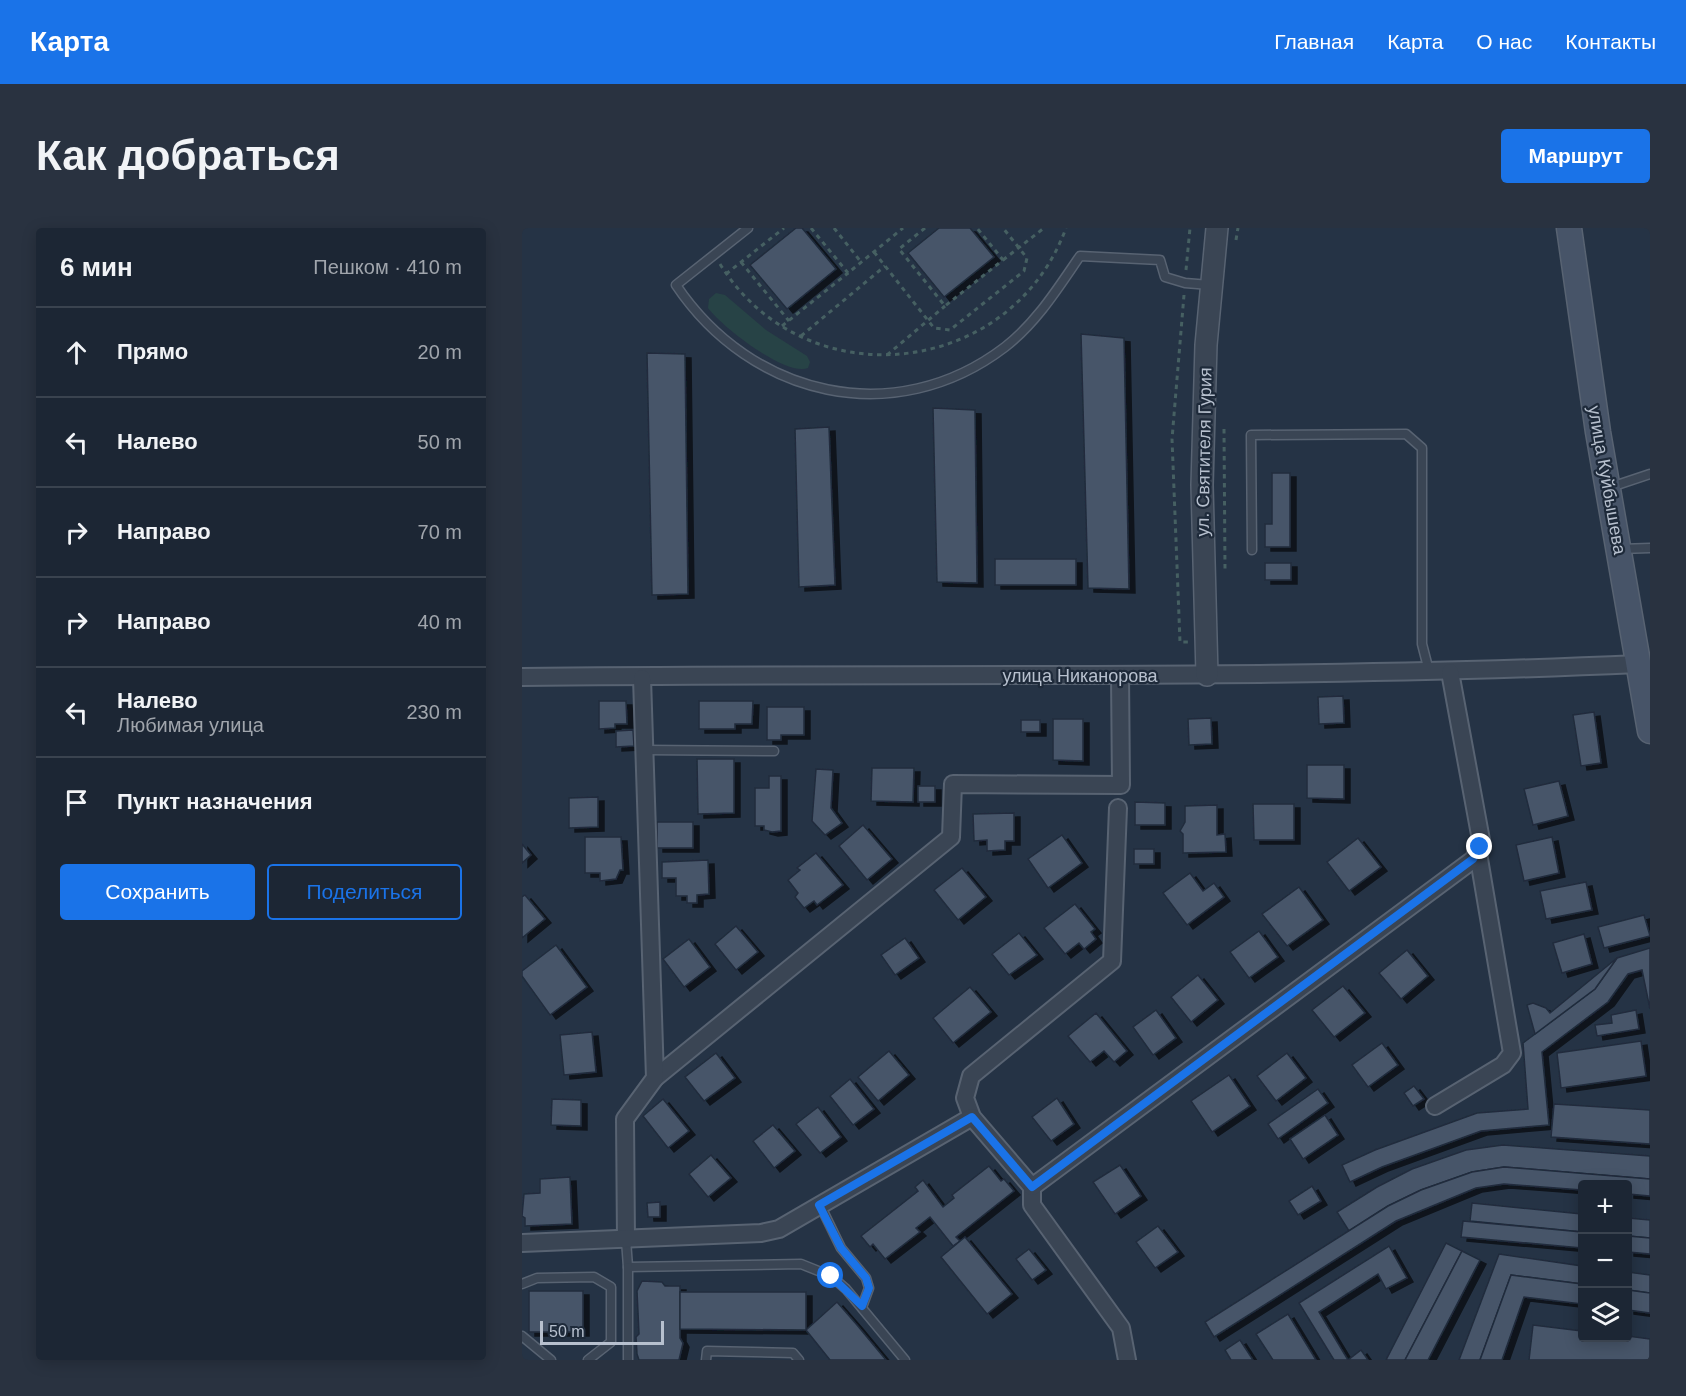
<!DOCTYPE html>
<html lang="ru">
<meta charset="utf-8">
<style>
:root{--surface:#1c2634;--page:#293240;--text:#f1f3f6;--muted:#a0a5ac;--line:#3a434f;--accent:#1a73e8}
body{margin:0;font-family:Helvetica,sans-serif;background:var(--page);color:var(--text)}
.controls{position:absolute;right:18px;bottom:18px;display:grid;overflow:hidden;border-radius:6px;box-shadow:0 3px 15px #0003}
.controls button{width:54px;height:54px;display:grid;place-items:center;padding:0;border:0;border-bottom:2px solid var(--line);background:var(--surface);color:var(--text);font:30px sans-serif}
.scale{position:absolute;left:18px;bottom:15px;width:124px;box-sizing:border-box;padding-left:6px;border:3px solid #b7c0ce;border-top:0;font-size:16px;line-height:21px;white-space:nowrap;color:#b7c0ce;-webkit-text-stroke:4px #1e2a3a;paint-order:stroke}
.stop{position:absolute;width:18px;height:18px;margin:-14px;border:4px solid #1a73e8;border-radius:50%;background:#fff}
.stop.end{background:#1a73e8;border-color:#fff;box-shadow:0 2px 6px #0008}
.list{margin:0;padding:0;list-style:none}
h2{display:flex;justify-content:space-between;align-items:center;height:78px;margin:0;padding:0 24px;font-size:26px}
h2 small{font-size:20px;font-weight:400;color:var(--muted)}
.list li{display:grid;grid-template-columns:39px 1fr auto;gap:18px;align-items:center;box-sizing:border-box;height:90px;padding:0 24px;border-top:2px solid var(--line)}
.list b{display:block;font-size:22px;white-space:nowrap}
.list p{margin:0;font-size:20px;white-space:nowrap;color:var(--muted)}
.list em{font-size:20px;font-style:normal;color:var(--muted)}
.actions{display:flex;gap:12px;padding:18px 24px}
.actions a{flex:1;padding:14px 0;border:2px solid var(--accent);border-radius:6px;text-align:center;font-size:21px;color:var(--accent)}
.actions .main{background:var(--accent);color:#fff}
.icon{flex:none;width:33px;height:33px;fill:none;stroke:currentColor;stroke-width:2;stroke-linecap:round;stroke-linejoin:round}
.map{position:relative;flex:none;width:1128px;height:1132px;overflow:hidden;border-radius:6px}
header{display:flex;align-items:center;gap:36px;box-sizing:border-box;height:84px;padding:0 30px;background:var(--accent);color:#fff}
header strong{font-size:28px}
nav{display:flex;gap:33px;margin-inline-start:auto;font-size:21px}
.intro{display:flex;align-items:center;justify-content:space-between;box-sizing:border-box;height:144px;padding:0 36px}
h1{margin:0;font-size:42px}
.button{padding:15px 27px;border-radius:6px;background:var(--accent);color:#fff;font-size:21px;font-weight:700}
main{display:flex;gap:36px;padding:0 36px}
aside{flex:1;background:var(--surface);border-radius:6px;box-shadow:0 3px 15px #0003}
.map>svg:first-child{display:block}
.green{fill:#274346}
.building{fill:#465569;stroke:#202c3c;stroke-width:1.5;filter:url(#shadow)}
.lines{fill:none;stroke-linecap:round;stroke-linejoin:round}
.service-casing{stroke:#586372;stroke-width:11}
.minor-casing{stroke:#586372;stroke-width:20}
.tertiary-casing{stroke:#586372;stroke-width:24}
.secondary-casing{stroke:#586372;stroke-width:27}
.path{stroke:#466062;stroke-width:3;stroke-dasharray:4.5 4.5;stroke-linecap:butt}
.service{stroke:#3a4554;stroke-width:8}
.minor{stroke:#3a4554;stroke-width:16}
.tertiary{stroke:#3a4554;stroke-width:21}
.secondary{stroke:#475468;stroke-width:24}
.route{stroke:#1a73e8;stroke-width:8}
.labels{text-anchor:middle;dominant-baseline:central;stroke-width:4.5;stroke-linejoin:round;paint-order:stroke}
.street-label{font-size:18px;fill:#b7c0ce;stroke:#1e2a3a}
</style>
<header>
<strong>Карта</strong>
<nav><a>Главная</a><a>Карта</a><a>О нас</a><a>Контакты</a></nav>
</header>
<div class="intro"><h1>Как добраться</h1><a class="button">Маршрут</a></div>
<main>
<aside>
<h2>6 мин<small>Пешком · 410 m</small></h2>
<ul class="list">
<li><svg class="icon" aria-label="ahead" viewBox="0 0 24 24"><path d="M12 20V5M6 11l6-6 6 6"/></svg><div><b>Прямо</b></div><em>20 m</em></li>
<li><svg class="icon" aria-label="left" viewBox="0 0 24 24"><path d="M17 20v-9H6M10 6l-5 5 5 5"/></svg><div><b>Налево</b></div><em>50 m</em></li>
<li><svg class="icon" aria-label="right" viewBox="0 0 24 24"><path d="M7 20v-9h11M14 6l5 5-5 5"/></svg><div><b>Направо</b></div><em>70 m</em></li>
<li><svg class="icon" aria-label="right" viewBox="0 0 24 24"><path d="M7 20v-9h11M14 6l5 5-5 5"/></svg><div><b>Направо</b></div><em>40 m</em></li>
<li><svg class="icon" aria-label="left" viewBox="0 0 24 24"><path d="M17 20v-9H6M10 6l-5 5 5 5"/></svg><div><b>Налево</b><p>Любимая улица</p></div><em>230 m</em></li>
<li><svg class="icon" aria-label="arrive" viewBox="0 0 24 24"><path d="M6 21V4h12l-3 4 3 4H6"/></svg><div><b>Пункт назначения</b></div></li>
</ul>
<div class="actions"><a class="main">Сохранить</a><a>Поделиться</a></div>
</aside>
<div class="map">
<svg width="1128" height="1132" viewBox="0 0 1128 1132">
<defs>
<filter id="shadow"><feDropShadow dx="6" dy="4" stdDeviation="0" flood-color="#0009"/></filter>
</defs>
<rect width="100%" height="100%" fill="#253345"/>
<path class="green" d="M194,65L203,67L244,102L285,128L288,134L286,140C264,149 199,98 186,80L187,71Z"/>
<g class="building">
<polygon points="274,0 280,0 314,41 265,81 228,37"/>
<polygon points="417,0 448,0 472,29 422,69 386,25"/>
<polygon points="559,106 602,110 607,361 566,360"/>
<polygon points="125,125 163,126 166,366 130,367"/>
<polygon points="411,180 453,182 455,355 415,354"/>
<polygon points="307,199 313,357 277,359 273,201"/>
<polygon points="750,245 768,245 768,319 743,319 743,296 750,296"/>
<rect x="473" y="331" width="81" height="26"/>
<rect x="743" y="335" width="26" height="17"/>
<polygon points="821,468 822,495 797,496 796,469"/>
<polygon points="77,473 104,473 105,496 93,496 93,500 77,501"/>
<polygon points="177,473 231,473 230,496 213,496 213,501 177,501"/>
<polygon points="245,479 282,479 282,507 259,507 259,512 245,512"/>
<polygon points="1072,484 1079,535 1059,538 1051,487"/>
<polygon points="689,490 690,516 667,517 666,491"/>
<polygon points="531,491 561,491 561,533 531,532"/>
<rect x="499" y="492" width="19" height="12"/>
<polygon points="111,502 112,518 94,519 94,503"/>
<polygon points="175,531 212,531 212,585 176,586"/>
<polygon points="785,537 822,537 822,571 785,570"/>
<polygon points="350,540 392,540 391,574 349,573"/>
<polygon points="294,541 311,542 309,580 320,595 303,607 290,593"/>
<polygon points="247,548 259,548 259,603 250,604 242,602 242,598 233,598 233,560 247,560"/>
<polygon points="1037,553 1046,588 1011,597 1002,561"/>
<rect x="396" y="558" width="17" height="16"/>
<polygon points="76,569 76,599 47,600 47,570"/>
<polygon points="613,574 643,575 643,597 613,597"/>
<polygon points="731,576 772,576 772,612 732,612"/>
<polygon points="695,577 695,607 703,606 704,624 661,625 661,606 658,603 663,594 663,578"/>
<polygon points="492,585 492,613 483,613 483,622 465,623 465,612 452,613 451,586"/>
<rect x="135" y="594" width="36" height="26"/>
<polygon points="341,597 370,631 345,652 317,618"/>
<polygon points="540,607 560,635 526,660 506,631"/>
<polygon points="63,609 99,609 101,642 98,642 94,651 78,653 78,645 63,645"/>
<polygon points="1030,609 1037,645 1002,653 994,617"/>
<polygon points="836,610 859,639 827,663 805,634"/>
<polygon points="0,616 9,627 0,635"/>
<rect x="612" y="621" width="20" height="15"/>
<polygon points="294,625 321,657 295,677 292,673 282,680 273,669 276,665 266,652 278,642 275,640"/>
<polygon points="186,632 187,666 175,667 175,675 165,675 165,668 154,668 154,650 140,650 140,634"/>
<polygon points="440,640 464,669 436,692 412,662"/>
<polygon points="668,645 681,663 692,655 702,669 665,697 641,665"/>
<polygon points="1064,654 1070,682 1024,691 1018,663"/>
<polygon points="777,659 801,692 765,718 740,686"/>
<polygon points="3,667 23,691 0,710 0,669"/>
<polygon points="553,676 573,701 569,704 574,711 562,721 557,715 543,726 522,700"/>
<polygon points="1122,687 1128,708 1082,720 1076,699"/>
<polygon points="214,698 236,724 214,742 193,716"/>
<polygon points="737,703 756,729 727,750 708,724"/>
<polygon points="497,705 515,727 487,747 470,726"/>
<polygon points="1062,706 1070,736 1040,745 1031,715"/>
<polygon points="383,710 397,730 373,747 359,727"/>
<polygon points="167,711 188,739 162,759 141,731"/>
<polygon points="34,717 65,759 28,787 0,748 0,743"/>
<polygon points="1128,720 1128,781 1120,742 1106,746 1086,774 1020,824 1027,897 959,903 860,939 828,954 820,937 853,922 955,885 1006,881 1001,815 1073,761 1095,730"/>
<polygon points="885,722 906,748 879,771 857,745"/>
<polygon points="1095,730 1073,761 1013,806 1005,777 1011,775 1024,780 1028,785"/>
<polygon points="676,747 696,772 669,794 649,769"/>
<polygon points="821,758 843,785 812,809 790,782"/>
<polygon points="448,759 469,784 431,815 411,790"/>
<polygon points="634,782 654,810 631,827 611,799"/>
<polygon points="1114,782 1117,801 1075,808 1073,797 1090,795 1089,787"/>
<polygon points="574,785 605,823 592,834 582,823 568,834 546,808"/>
<polygon points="70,804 74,844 42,847 38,807"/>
<polygon points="1119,813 1124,848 1039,860 1035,825"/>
<polygon points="860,815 876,837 846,859 830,837"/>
<polygon points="367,823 387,847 356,873 336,849"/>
<polygon points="194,825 213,850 182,873 163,849"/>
<polygon points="765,825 784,850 754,873 735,848"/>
<polygon points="707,847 728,878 690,904 669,873"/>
<polygon points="328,851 352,881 331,897 308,868"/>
<polygon points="892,858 902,871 891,878 882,865"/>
<polygon points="796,861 806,875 756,911 746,896"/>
<polygon points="535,870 552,896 529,913 510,889"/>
<polygon points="30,871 59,872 59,898 29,897"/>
<polygon points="141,871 167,903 146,920 121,888"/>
<polygon points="1032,876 1128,882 1128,916 1029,909"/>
<polygon points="296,879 319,909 298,925 274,896"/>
<polygon points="803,887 816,907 781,931 768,911"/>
<polygon points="251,897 273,923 252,940 231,913"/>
<polygon points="981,917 1128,928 1128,951 982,939 950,944 899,962 866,978 827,1003 815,984 855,959 890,941 944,922"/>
<polygon points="189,927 209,950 186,969 167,946"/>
<polygon points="598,937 619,968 593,986 571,954"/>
<polygon points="467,938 479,953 482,951 492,963 434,1009 438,1013 431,1018 408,989 394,1000 398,1004 363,1031 351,1016 348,1019 339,1008 396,963 393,959 401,952 421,979 432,970 430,967"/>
<polygon points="982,939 1128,951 1128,968 1106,966 1106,956 1060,956 1060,962 982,956 954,960 874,993 692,1109 683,1094 866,978 899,962 950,944"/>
<polygon points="48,949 50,996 3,998 3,990 0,988 2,966 18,965 18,951"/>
<polygon points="790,958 799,973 776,987 767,973"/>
<polygon points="138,974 138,989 126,989 125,975"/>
<polygon points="950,975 1060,986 1060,1004 948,993"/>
<polygon points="1106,990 1128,992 1128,1010 1106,1008"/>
<polygon points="941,993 1060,1004 1060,1020 939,1009"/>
<polygon points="636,998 656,1024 633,1040 614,1014"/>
<polygon points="1106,1008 1128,1010 1128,1026 1106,1024"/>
<polygon points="443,1009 490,1066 465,1086 419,1029"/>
<polygon points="924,1015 940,1023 883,1132 864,1132"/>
<polygon points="867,1018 885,1050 864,1061 856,1046 797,1084 826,1132 839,1122 846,1132 812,1132 777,1075"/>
<polygon points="507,1021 524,1042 510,1052 494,1031"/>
<polygon points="940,1023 958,1032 906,1132 883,1132"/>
<polygon points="977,1026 1060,1038 1060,1056 989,1047 958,1132 937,1132"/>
<polygon points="1106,1044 1128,1047 1128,1065 1106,1062"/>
<polygon points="989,1047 1060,1056 1060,1076 1002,1069 980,1132 958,1132"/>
<polygon points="120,1053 140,1054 143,1058 158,1058 158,1110 161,1115 157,1132 117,1132 115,1126 114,1109 117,1106 115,1063"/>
<polygon points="1106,1062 1128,1065 1128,1085 1106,1082"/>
<rect x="7" y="1063" width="54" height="41"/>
<polygon points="158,1064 284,1064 284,1102 158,1101"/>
<polygon points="315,1074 335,1097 364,1132 308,1132 284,1102"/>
<polygon points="766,1086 794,1132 751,1132 734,1106"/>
<polygon points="1011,1097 1060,1103 1060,1110 1106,1108 1128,1111 1128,1132 1007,1132"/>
<polygon points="718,1112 731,1132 709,1132 703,1122"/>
</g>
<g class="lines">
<defs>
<g id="service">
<path d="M226,0L154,57C229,169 373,203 483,119C515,94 536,60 558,28L638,32L643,49L663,55L688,57"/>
<polyline points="1089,259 1128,246"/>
<polyline points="1098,321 1128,320"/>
<polyline points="730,322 729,207 884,206 900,220 900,416 907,443"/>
<polyline points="123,522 252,523"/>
<polyline points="298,977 319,1020 344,1050 347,1060 340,1079"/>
<polyline points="104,1012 106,1039 279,1036 309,1048 324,1061 383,1132"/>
<polyline points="106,1039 106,1132"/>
<polyline points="0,1056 15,1050 72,1049 89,1059 89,1114 66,1132"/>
<polyline points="0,1108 29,1132"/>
<polyline points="184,1132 185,1123 271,1125 277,1132"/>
</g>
<g id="minor">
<path d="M0,449C372,444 744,453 1116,436"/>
<polyline points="596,580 590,733 449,848 443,870 450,889 510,959 510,977 599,1100 605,1132"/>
<polyline points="133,850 429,609 431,556 599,557 598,447"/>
<polyline points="913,878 981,837 990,825 956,625"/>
<polyline points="510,959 952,631 959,612 928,444"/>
<polyline points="104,1012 103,891 133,850 120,450"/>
<polyline points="0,1015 239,1005 257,1001 450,889"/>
</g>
<polyline id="tertiary" points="685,447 680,257 684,117 695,0"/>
<polyline id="secondary" points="1047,0 1076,204 1128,503"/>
</defs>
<use href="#service" class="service-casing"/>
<use href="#minor" class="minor-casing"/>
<use href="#tertiary" class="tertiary-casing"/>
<use href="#secondary" class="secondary-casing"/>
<g class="path">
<polyline points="289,0 326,45 381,0"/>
<polyline points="312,0 339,34"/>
<polyline points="403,0 377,21 423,78 481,32 455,0"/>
<polyline points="714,12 716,0"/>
<polyline points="352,24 412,100 428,102 502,43 505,30 481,0"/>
<polyline points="481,32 522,0"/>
<polyline points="219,34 267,93"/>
<path d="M198,36C283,173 489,150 544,0"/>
<polyline points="664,42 668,0"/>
<polyline points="204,46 262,0"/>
<polyline points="662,67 650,211 658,414 667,414"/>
<polyline points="260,98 326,45"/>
<polyline points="279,108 363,38"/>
<polyline points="365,127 423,78"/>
<polyline points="702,201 703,342"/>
</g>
<use href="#service" class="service"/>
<use href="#minor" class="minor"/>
<use href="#tertiary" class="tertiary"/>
<use href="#secondary" class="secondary"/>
</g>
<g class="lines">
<polyline class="route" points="309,1048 340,1078 347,1060 344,1050 319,1020 297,977 450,889 510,959 951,631 958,619"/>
</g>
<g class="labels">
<g class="street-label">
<text transform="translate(682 224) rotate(-89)">ул. Святителя Гурия</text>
<text transform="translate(1085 252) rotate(80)">улица Куйбышева</text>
<text x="558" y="448">улица Никанорова</text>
</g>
</g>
</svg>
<div class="controls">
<button>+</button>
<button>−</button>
<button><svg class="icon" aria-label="layers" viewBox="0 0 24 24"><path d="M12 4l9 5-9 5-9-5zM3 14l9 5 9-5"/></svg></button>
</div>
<div class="scale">50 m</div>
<div class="stop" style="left:309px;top:1048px"></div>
<div class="stop end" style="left:958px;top:619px"></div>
</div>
</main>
